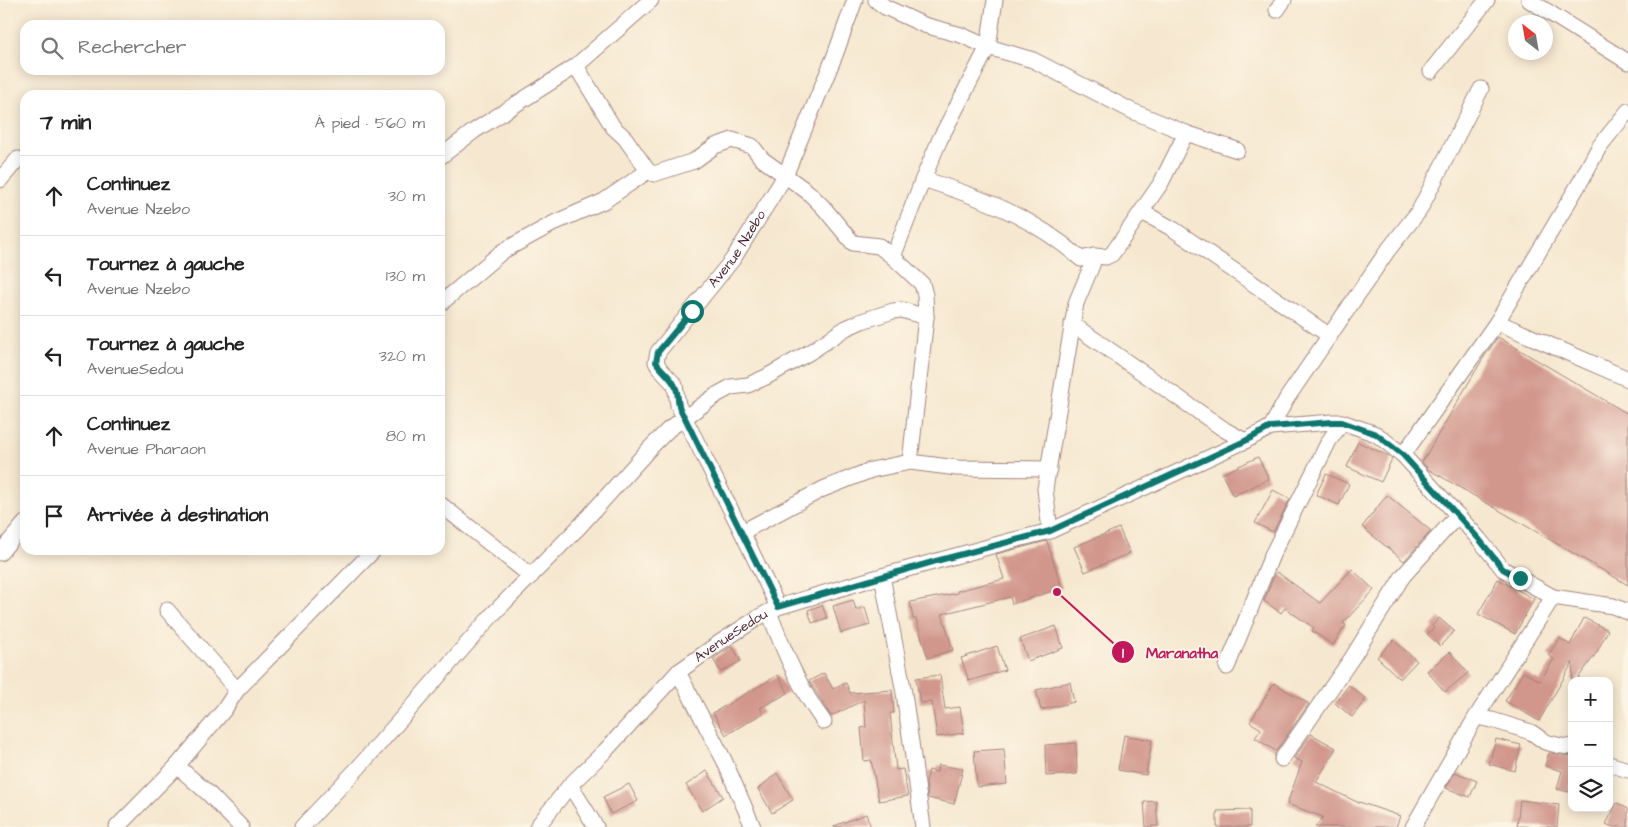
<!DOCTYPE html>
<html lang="fr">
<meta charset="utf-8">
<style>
:root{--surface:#fff;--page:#f6f6f6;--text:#222;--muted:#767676;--line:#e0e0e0}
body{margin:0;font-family:"Architects Daughter",sans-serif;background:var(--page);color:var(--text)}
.controls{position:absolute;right:15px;bottom:15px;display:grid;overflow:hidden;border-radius:10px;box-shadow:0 2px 12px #0003}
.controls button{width:45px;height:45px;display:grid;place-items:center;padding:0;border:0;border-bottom:1px solid var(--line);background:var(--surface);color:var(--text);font:25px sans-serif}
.compass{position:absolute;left:1508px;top:15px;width:45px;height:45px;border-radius:50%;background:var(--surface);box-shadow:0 2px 12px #0003;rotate:329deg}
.stop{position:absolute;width:15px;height:15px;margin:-11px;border:4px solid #0f766e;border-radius:50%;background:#fff}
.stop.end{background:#0f766e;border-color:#fff;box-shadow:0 1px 5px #0008}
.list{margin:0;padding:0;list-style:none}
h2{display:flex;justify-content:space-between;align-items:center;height:65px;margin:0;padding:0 20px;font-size:21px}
h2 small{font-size:16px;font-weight:400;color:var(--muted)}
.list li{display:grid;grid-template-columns:32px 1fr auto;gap:15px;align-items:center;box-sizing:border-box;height:80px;padding:0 20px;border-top:1px solid var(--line)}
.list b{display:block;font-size:19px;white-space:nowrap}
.list p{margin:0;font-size:16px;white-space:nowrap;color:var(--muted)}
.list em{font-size:16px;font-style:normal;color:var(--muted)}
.icon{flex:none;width:28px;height:28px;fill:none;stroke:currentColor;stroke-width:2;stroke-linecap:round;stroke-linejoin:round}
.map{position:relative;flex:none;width:1628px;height:827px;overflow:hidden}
.search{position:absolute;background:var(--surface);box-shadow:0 2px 12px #0003;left:20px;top:20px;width:425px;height:55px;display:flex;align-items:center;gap:12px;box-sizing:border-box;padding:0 18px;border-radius:15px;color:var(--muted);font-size:19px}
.panel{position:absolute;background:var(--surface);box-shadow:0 2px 12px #0003;left:20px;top:90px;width:425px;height:465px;border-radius:15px}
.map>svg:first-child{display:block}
.building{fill:#d1968c}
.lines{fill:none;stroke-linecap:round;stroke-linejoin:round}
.minor-casing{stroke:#a0847e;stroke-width:17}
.minor{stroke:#fff;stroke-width:15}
.route{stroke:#0f766e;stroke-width:6}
.labels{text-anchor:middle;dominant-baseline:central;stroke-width:4;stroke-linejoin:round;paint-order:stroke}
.street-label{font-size:14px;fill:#4a1f2b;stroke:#fcf5e5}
.leader{fill:none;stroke:#c2185b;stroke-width:2}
.callout-dot{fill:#c2185b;stroke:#fcf5e5;stroke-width:2}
.mark-label{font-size:15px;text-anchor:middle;font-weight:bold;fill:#fff}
.callout-label{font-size:15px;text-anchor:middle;font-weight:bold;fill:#c2185b;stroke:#fcf5e5;stroke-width:4;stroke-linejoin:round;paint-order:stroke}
</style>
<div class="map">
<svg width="1628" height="827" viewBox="0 0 1628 827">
<rect width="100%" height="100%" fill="#fcf5e5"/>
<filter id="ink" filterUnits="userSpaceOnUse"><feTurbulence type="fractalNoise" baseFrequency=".02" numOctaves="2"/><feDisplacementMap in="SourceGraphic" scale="10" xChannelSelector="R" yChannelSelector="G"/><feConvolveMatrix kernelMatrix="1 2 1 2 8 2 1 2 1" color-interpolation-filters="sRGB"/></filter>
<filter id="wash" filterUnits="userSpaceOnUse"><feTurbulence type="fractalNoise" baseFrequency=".0096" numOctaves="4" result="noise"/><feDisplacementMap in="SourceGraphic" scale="20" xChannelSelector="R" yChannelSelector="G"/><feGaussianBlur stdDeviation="1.12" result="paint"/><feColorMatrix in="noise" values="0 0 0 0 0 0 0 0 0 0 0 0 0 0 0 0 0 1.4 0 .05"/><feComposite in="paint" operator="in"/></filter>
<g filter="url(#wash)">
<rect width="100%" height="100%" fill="#f6e8d0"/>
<g id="blocks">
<g class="building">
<polygon points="1498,337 1628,414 1628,585 1428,469 1422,462 1482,360"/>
<polygon points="1358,442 1387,455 1392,459 1381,482 1347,467"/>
<polygon points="1258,457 1269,479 1233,496 1222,474"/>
<polygon points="1326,474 1349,484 1339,505 1316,495"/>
<polygon points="1273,490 1290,499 1273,532 1255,523"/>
<polygon points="1387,495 1431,531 1404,561 1362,527"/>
<polygon points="1119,528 1130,553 1085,572 1074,547"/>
<polygon points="1047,541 1062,588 1012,604 1010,597 942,614 953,650 928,658 916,619 913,619 910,602 958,593 957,591 1004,579 996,554"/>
<polygon points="1352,569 1374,590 1343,623 1346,625 1333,645 1312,631 1314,628 1285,608 1281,613 1264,601 1273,578 1277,572 1320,603"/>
<polygon points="1498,579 1534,599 1515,634 1478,614"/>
<polygon points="853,600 856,610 865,607 870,625 841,633 833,606"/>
<polygon points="822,605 827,618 812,623 808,610"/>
<polygon points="1439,618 1454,631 1440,646 1427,634 1434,628 1432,626"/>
<polygon points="1584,618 1608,630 1597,652 1576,681 1572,681 1573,662 1539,721 1505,701 1523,672 1540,681 1554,659 1548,655 1560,638 1570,645"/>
<polygon points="1056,626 1063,648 1028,661 1020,639"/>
<polygon points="1394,640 1417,661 1400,679 1377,657"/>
<polygon points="732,646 741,661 721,672 713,659"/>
<polygon points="997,646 1005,670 969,681 961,658"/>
<polygon points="1450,652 1468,673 1445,692 1427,671"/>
<polygon points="824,673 833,689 846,683 850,693 892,690 894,713 890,713 896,770 903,769 908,796 879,801 871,760 864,761 861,728 866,727 864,700 831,716 809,681"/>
<polygon points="778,675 788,693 760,708 763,713 726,735 713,713"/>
<polygon points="940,675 945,709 960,707 964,733 937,737 932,702 920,703 916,678"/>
<polygon points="1070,682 1074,702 1041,710 1036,690"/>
<polygon points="1274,683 1309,704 1276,751 1255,738 1261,729 1250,722"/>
<polygon points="1349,685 1366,699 1352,717 1335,703"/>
<polygon points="1311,734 1336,748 1316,782 1359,803 1359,802 1400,816 1396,827 1315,827 1323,817 1287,804 1302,762 1294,758"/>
<polygon points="1124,735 1152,740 1146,775 1118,770"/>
<polygon points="1496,739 1521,745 1515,771 1489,764"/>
<polygon points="1076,743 1077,774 1046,776 1045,745"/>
<polygon points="1004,749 1007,784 977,787 974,751"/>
<polygon points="1549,753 1572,756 1572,781 1569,792 1557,789 1562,771 1545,766"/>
<polygon points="938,765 963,769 954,804 928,798 926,783 929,770 937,772"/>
<polygon points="707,771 723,797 702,811 686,785"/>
<polygon points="1455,772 1477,781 1470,797 1446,788"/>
<polygon points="777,773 793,800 772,813 758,789"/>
<polygon points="629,784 638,801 611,814 603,797"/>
<polygon points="1520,800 1559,805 1557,827 1517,826"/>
<polygon points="1156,801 1158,826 1146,827 1144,802"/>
<polygon points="1617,803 1628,809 1628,827 1613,827 1606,824"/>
<polygon points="1250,810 1250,827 1217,827 1217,811"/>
<polygon points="866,814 871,827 834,827 834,826"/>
</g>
</g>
</g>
<g filter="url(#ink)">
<use href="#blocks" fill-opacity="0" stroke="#a0847e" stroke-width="1"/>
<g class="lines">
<defs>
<g id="minor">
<polyline points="876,0 885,7 924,25 961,35 988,47 1033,60 1132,111 1186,133 1237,150"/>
<path d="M995,0L988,47L940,139L923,179C982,198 1034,217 1081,259L1094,256L1092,265L1076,303L1045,489L1050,531"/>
<polyline points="1529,0 1628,62"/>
<polyline points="1277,10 1284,0"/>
<polyline points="576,66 613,127 625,138 648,171 654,174 694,161 715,146 732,140 752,146 762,159 808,192 823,207 853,243 879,246 893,257"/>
<polyline points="1431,71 1487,0"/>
<polyline points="440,157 474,131 576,66 651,0"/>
<polyline points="0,180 18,159"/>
<polyline points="1142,212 1173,229 1330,336"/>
<polyline points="1094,256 1106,257 1112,254 1119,244 1161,183 1186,133"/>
<polyline points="440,304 503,251 556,222 604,201 648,171"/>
<polyline points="1497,322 1628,379"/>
<polyline points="1072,324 1225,430 1245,441"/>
<polyline points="1271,427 1287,398 1388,250 1419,211 1481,89"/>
<polyline points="1403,455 1497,322 1582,179 1599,147 1628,111"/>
<polyline points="910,462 926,317 925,295 922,284 893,257 923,179"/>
<polyline points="440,504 531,576"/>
<polyline points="742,532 823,489 871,470 910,462 957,468 1049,469"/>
<polyline points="0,553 25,523"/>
<polyline points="882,576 904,693 923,827"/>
<path id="s1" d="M778,607L742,532L678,405L675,385L660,369L656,362L658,352L733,259L785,176L835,55L855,0"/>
<polyline points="167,610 237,690"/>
<path d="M769,612C784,651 799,688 824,722"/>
<polyline points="1227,667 1272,555 1329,441 1342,422"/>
<polyline points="678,672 724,760 753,827"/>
<polyline points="1476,717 1492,720 1531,732 1545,742 1561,746 1572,747"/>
<polyline points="1282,759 1352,658 1403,576 1458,515"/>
<polyline points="1609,764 1628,770"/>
<polyline points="177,766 224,710 237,690 374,550"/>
<polyline points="570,785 596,827"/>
<polyline points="117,827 177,766 208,793 241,827"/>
<polyline points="302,827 358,768 493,614 579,527 651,447 669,429 718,394 731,387 748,385 766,377 810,352 846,328 862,321 893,311 902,310 926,317"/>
<path id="s2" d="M537,827L570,785L605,751L678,672L719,643L759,617L778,607L882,576L1010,541L1050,531L1245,441L1271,427L1332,422H1342L1376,434L1403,455L1479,539L1503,569L1553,597L1613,606L1628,612"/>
<polyline points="1413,827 1476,717 1553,597"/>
</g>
</defs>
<use href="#minor" class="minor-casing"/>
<use href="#minor" class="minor"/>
</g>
</g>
<g class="lines" filter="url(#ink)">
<path class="route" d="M692,311L658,352L656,362C661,370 669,375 674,384C681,395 674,403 685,418L778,607L936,561L1050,531L1245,441L1271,427L1332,422H1342L1376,434L1403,455L1479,539L1503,569L1520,578"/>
</g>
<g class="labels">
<g class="street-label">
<text stroke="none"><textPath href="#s1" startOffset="416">Avenue Nzebo</textPath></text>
<text stroke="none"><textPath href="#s2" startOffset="274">AvenueSedou</textPath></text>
</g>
</g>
<path class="leader" d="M1057 592L1123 652"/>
<g class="callout-dot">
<circle cx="1057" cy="592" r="5"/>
<circle cx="1123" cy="652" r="12"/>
</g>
<g class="mark-label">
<text x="1123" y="658">1</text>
</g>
<g class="callout-label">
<text x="1182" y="658">Maranatha</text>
</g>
</svg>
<div class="controls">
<button>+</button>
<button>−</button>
<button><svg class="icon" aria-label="layers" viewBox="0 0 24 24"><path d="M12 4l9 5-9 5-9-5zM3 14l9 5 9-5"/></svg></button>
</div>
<svg class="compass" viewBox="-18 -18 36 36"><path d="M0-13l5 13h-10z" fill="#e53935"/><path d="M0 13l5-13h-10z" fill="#767676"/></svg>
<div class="stop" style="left:692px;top:311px"></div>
<div class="stop end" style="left:1520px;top:578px"></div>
<div class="search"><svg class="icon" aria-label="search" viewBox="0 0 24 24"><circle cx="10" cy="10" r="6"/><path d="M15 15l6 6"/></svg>Rechercher</div>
<section class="panel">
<h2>7 min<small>À pied · 560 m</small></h2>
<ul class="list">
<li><svg class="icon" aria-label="ahead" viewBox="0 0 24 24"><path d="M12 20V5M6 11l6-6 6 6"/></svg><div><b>Continuez</b><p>Avenue Nzebo</p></div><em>30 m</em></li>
<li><svg class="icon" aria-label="left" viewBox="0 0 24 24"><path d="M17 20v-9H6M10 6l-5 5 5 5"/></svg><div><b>Tournez à gauche</b><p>Avenue Nzebo</p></div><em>130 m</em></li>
<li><svg class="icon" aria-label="left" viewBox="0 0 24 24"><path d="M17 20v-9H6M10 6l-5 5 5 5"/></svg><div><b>Tournez à gauche</b><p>AvenueSedou</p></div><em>320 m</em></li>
<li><svg class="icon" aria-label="ahead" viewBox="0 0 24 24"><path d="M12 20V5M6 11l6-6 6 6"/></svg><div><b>Continuez</b><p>Avenue Pharaon</p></div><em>80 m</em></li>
<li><svg class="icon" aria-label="arrive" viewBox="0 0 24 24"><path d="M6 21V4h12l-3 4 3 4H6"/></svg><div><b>Arrivée à destination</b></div></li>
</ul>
</section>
</div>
